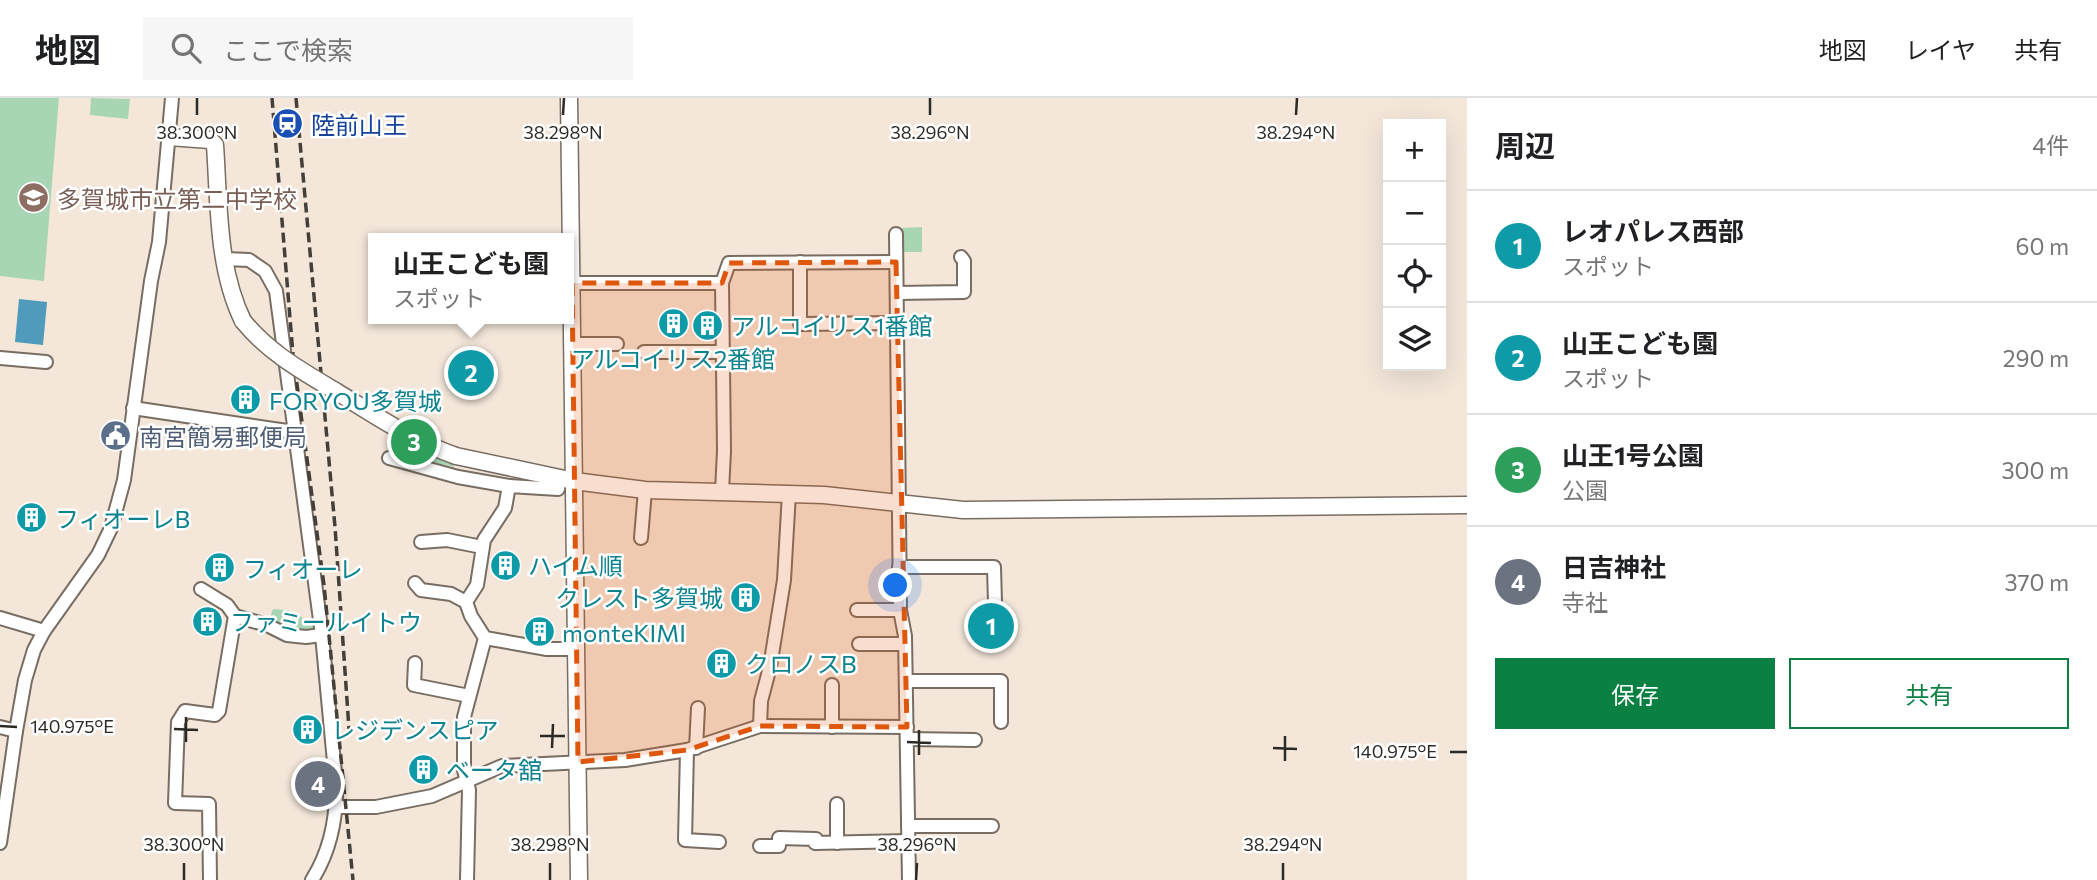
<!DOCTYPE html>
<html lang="ja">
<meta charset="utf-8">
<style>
:root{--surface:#fff;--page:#f6f6f6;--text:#202124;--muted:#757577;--line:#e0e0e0;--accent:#0b8043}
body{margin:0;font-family:Commissioner,"Noto Sans JP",sans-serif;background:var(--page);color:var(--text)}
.controls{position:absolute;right:21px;top:21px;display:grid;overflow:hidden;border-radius:0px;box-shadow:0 7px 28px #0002}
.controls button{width:63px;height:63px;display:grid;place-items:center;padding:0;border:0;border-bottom:2px solid var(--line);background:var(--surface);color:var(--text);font:35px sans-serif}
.you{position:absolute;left:896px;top:488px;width:24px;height:24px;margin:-18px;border:5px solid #fff;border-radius:50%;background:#1a73e8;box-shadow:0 0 0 10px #1a73e833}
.badge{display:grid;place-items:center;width:46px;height:46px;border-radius:50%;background:var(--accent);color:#fff;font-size:23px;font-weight:700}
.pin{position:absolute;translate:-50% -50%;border:4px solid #fff;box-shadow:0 2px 7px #0006}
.popup{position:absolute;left:368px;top:135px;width:206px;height:91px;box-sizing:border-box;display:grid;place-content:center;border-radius:0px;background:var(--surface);filter:drop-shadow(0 2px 5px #0005);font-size:23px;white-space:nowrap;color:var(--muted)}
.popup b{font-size:26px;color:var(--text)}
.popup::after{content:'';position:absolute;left:50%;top:100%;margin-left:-14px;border:14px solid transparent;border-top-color:var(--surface)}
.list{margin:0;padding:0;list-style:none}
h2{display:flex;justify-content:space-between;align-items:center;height:91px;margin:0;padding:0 28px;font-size:30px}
h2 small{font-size:23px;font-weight:400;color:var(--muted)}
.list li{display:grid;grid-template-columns:46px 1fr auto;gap:21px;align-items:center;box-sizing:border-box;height:112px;padding:0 28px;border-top:2px solid var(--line)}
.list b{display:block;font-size:26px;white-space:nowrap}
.list p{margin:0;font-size:23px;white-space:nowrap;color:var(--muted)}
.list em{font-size:23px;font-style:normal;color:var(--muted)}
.actions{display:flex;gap:14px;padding:21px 28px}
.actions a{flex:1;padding:16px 0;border:2px solid var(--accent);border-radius:0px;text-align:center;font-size:24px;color:var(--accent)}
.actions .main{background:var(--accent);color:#fff}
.icon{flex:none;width:38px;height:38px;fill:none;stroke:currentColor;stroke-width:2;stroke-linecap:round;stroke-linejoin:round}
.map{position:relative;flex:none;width:1467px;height:782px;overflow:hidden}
header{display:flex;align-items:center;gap:42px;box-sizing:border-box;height:98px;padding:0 35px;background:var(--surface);border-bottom:2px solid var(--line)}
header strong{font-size:33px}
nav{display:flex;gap:38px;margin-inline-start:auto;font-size:24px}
.search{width:490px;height:63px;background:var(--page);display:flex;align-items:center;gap:18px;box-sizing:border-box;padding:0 24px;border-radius:0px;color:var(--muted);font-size:26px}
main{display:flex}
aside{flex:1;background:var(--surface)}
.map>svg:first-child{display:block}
.green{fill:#a8d6b5}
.water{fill:#509abb}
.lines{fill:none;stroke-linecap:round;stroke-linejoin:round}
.minor-casing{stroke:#786d62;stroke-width:16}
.tertiary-casing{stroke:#786d62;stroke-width:19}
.minor{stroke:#fff;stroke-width:12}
.tertiary{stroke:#fff;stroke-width:16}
.rail{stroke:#443f39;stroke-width:3.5;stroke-dasharray:10 5;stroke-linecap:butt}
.tertiary-bridge-casing{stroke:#786d62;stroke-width:19;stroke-linecap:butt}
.tertiary-bridge{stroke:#fff;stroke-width:16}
.marked{fill:#df570d;fill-opacity:0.2;stroke:#df570d;stroke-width:5;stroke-dasharray:14 9;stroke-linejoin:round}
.ticks{fill:none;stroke:#2d2924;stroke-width:2.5}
.labels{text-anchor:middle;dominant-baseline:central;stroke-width:5;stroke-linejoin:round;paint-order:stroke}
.transit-label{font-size:24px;fill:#164399;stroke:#fff;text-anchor:start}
.education-label{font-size:24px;fill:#785e54;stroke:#fff;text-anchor:start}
.culture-label{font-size:24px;fill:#0d838f;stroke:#fff;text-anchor:start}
.service-label{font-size:24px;fill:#4e5e75;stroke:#fff;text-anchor:start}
.ticks-label{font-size:18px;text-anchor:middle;fill:#2d2924;stroke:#fff;stroke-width:5;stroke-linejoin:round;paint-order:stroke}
</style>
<header>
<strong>地図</strong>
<div class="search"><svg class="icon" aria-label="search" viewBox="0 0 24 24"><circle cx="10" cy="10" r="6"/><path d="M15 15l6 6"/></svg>ここで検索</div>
<nav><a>地図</a><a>レイヤ</a><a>共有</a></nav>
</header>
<main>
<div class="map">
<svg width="1467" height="782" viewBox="0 0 1467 782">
<rect width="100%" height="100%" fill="#f4e7da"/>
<g class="green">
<polygon points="0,0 59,0 44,183 0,178"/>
<polygon points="91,0 130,1 128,21 90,17"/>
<polygon points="922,129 922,154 903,154 902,130"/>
<polygon points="393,323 457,351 454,369 389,354"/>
<path d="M273,511C284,512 300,512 305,524L315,525L317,532C300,534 285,530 269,522Z"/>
</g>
<polygon class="water" points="19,201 47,204 43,247 15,244"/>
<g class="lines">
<defs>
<g id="minor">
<polyline points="896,136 900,512 905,538 909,782"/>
<path d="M225,161L249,162L265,173L276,193L322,537L336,685C337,719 331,752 312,782"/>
<polyline points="800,164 800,226 897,225"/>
<polyline points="572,185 722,185 729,165 896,164"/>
<polyline points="722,185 724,353 722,393"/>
<polyline points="897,195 964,194 964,163 961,159"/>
<polyline points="573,246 617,246"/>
<polyline points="644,254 723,254"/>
<polyline points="0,260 46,264"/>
<polyline points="133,310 294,334"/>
<polyline points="389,360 458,379 509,388"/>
<polyline points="560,380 558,391 509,388 505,410 484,442 477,487 466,504 471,518 485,540 547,551 576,551"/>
<polyline points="641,440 645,392"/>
<polyline points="421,444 447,442 482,449"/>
<polyline points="899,469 994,469 995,505"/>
<polyline points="415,485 421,492 451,496 466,504"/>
<polyline points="201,491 227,507 235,518 267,527 287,537 306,539 322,537"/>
<polyline points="857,512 900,512"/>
<polyline points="0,520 44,533"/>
<polyline points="859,546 905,546"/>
<polyline points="415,565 414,587 469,598"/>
<polyline points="906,583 1001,583 1001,624"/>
<polyline points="832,587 832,629"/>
<polyline points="760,628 761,603 770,569 784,482 789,395"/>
<polyline points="0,629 16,633"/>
<polyline points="907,641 975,642"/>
<polyline points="696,650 698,610"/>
<polyline points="687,652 685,742 719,744"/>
<polyline points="837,706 837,745"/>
<polyline points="337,709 376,709 432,698 502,668 625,662 687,652 760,628 907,629"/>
<polyline points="908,728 992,728"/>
<polyline points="0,745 16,633 25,582 34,552 44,533 98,457 111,430 124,382 151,183 159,144 172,0"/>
<polyline points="760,748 779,748 779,740 816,741 815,745 909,743"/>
<polyline points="210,782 209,706 175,705 178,624 185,613 215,617 219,613 235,518"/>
<polyline points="467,782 469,692 464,672 464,619 485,540"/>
</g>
<g id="tertiary">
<polyline points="569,0 579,782"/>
<path d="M169,39L210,42L215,47C219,105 217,170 243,223"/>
<polyline points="456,358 574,383 645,392 824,397 963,412 1467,407"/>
</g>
</defs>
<use href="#minor" class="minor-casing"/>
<use href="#tertiary" class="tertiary-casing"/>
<use href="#minor" class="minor"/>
<use href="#tertiary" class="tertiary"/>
<g class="rail">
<polyline points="272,0 293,257 324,487 353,782"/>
<polyline points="296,0 335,429 349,631"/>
</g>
<defs>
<path id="tertiary-bridge" d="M243,223C269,255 302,273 337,294C376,318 413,343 456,358"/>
</defs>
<use href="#tertiary-bridge" class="tertiary-bridge-casing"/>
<use href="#tertiary-bridge" class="tertiary-bridge"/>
</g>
<path class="marked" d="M896,164L907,629L760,628L687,652L578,664L572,185H722L729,165Z"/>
<path class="ticks" d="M197,17V0M563,17L564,0M930,17V0M1296,17L1297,0M0,628L17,629M174,631L198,632M540,638H565M186,644V619M907,644L931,645M552,650L553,626M1273,650L1297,651M1450,654H1467M919,657V632M1285,663V638M184,782V765M550,782V765M916,782L917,765M1283,782V765"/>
<defs>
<symbol id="station-disc" viewBox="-11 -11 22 22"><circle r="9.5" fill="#1a4fb4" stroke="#fff"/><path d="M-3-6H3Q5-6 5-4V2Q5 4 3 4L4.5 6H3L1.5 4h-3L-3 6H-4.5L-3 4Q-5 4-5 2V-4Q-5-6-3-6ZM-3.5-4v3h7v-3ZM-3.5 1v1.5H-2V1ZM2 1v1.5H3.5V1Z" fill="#fff"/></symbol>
<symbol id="school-disc" viewBox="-11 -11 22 22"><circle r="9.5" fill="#8d6e63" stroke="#fff"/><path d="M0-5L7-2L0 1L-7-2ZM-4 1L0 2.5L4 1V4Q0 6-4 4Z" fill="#fff"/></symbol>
<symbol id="building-disc" viewBox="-11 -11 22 22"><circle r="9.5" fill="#0f9aa8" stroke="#fff"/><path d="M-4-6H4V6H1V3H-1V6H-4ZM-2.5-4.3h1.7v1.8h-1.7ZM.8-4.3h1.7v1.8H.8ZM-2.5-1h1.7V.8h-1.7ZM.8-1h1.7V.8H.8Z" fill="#fff"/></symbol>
<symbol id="civic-disc" viewBox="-11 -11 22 22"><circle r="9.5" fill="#5c6f8a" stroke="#fff"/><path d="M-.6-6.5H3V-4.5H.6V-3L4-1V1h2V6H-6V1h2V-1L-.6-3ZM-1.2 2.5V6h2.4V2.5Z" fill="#fff"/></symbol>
</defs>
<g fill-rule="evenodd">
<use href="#station-disc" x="270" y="8" width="35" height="35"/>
<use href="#school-disc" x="16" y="82" width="35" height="35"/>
<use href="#building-disc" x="656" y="208" width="35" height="35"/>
<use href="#building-disc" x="690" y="210" width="35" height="35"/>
<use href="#building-disc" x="228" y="284" width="35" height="35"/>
<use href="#civic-disc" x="98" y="320" width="35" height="35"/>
<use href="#building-disc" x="14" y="402" width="35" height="35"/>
<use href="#building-disc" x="488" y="450" width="35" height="35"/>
<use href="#building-disc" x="202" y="452" width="35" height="35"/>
<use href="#building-disc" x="728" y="482" width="35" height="35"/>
<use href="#building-disc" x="190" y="506" width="35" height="35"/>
<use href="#building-disc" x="522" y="516" width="35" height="35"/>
<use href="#building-disc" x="704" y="548" width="35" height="35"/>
<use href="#building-disc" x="290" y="614" width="35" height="35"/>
<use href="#building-disc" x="406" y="654" width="35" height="35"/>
</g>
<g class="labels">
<g class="transit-label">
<text x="311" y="26">陸前山王</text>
</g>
<g class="education-label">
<text x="57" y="100">多賀城市立第二中学校</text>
</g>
<g class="culture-label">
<text x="731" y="227">アルコイリス1番館</text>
<text x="673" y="260" text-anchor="middle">アルコイリス2番館</text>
<text x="269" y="302">FORYOU多賀城</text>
<text x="55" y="420">フィオーレB</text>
<text x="528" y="467">ハイム順</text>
<text x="243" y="470">フィオーレ</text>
<text x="723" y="499" text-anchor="end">クレスト多賀城</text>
<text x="230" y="523">ファミールイトウ</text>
<text x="562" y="534">monteKIMI</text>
<text x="745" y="565">クロノスB</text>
<text x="331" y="631">レジデンスピア</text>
<text x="446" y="671">ベータ舘</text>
</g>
<g class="service-label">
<text x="139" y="338">南宮簡易郵便局</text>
</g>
</g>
<g class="ticks-label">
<text x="197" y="41">38.300°N</text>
<text x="563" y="41">38.298°N</text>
<text x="930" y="41">38.296°N</text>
<text x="1296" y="41">38.294°N</text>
<text x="72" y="635">140.975°E</text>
<text x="1395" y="660">140.975°E</text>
<text x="184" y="753">38.300°N</text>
<text x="550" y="753">38.298°N</text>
<text x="917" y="753">38.296°N</text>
<text x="1283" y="753">38.294°N</text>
</g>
</svg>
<div class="controls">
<button>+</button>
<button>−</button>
<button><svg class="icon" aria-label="locate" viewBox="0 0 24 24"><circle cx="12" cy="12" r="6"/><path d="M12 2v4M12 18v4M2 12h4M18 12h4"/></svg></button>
<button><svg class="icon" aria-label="layers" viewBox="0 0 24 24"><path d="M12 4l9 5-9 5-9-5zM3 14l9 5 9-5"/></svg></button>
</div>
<div class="you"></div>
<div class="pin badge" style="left:991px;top:528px;background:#0f9aa8">1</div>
<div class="pin badge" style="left:471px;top:275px;background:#0f9aa8">2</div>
<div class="popup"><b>山王こども園</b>スポット</div>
<div class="pin badge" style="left:414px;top:344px;background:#2e9e5b">3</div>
<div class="pin badge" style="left:318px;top:686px;background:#6b7280">4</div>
</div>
<aside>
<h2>周辺<small>4件</small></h2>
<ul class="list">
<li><span class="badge" style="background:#0f9aa8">1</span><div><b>レオパレス西部</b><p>スポット</p></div><em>60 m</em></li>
<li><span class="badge" style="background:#0f9aa8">2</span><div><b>山王こども園</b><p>スポット</p></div><em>290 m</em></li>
<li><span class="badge" style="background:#2e9e5b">3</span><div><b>山王1号公園</b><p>公園</p></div><em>300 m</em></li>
<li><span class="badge" style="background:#6b7280">4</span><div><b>日吉神社</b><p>寺社</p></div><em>370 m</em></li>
</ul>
<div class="actions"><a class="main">保存</a><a>共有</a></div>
</aside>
</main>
